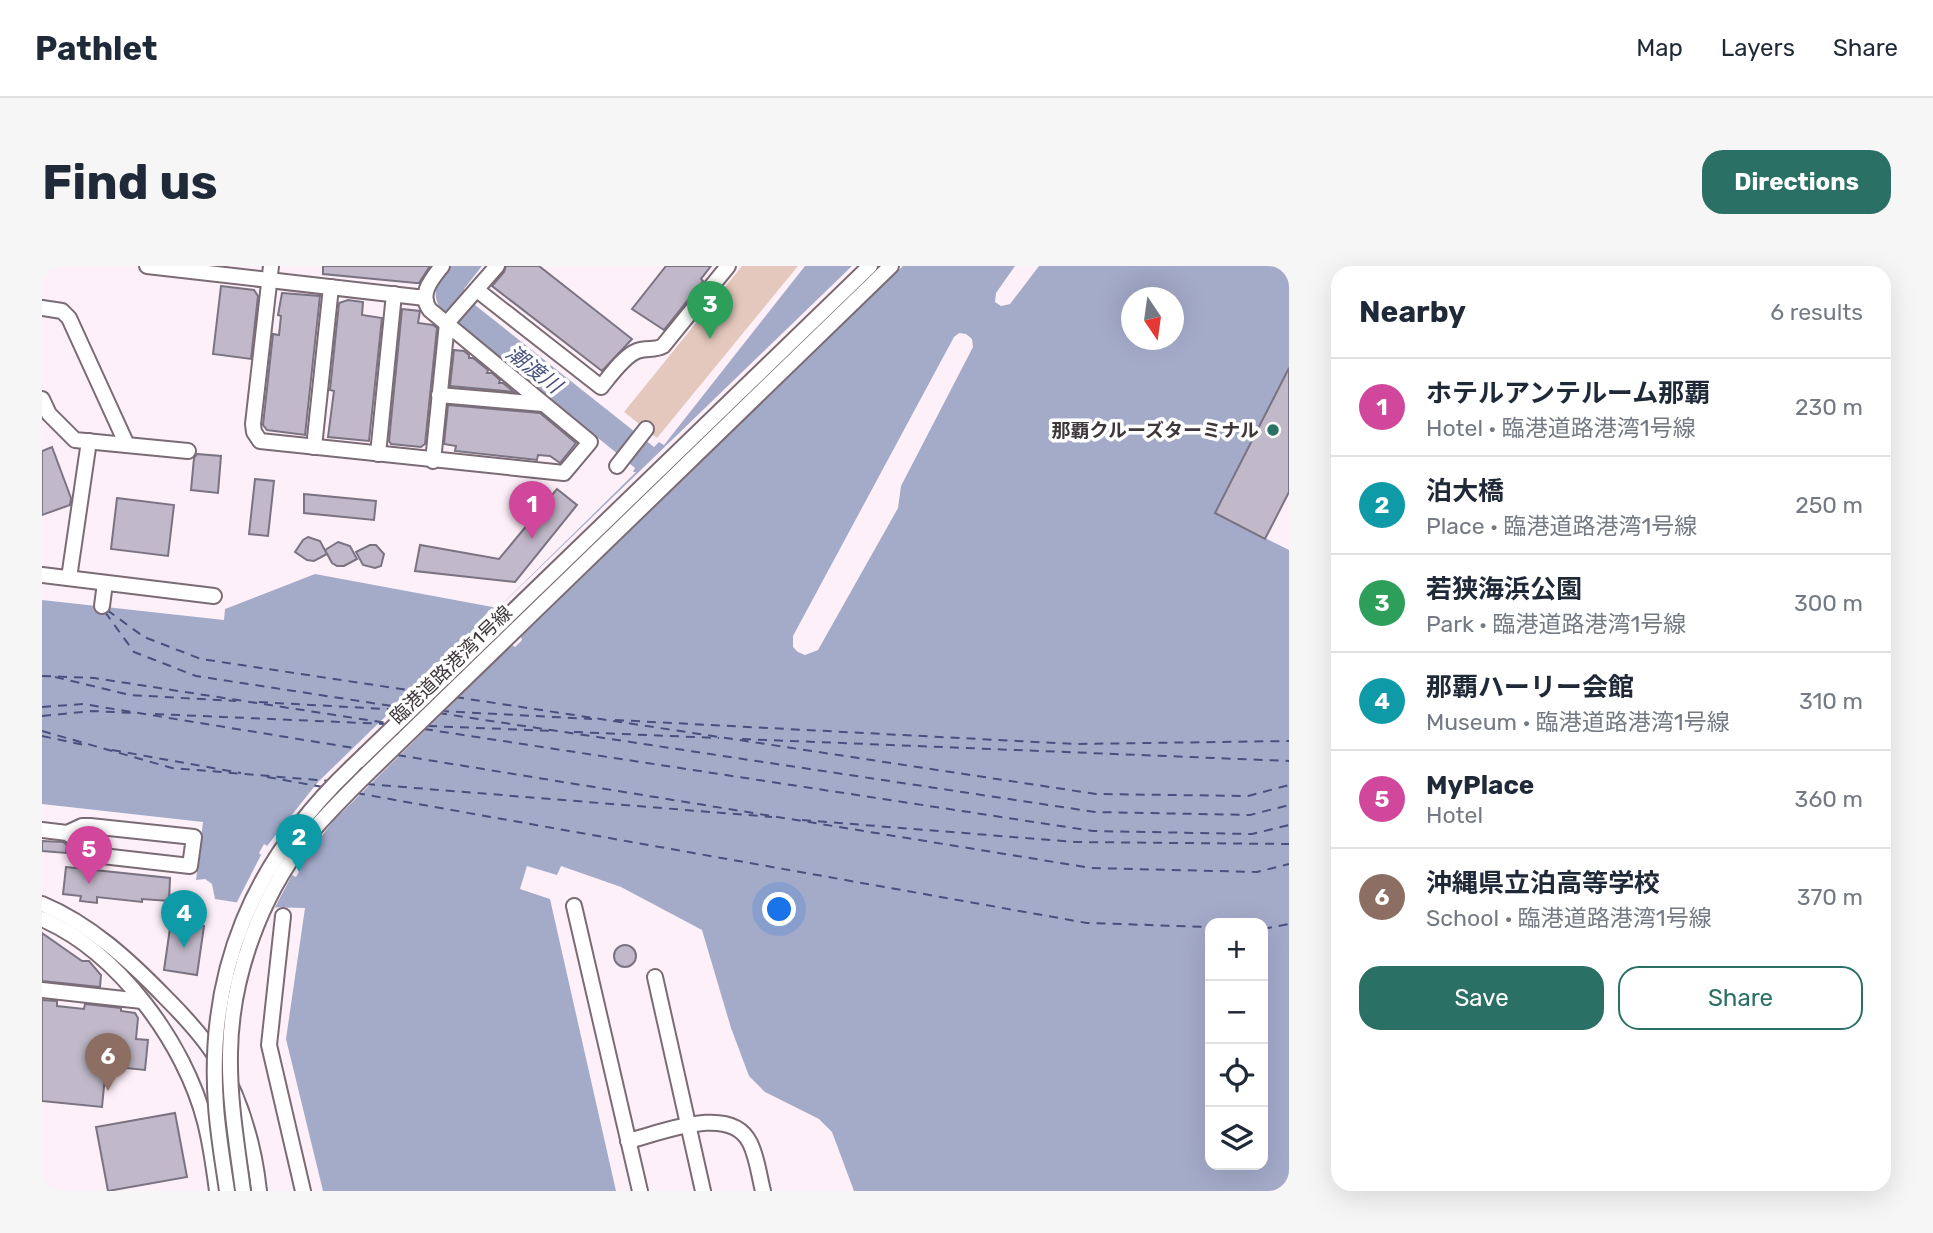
<!DOCTYPE html>
<meta charset="utf-8">
<style>
:root{--surface:#fff;--page:#f6f6f7;--text:#1f2937;--muted:#747a83;--line:#e0e1e3;--accent:#2b7064}
body{margin:0;font-family:Rubik,"Noto Sans JP",sans-serif;background:var(--page);color:var(--text)}
.controls{position:absolute;right:21px;bottom:21px;display:grid;overflow:hidden;border-radius:14px;box-shadow:0 7px 28px #0002}
.controls button{width:63px;height:63px;display:grid;place-items:center;padding:0;border:0;border-bottom:2px solid var(--line);background:var(--surface);color:var(--text);font:35px sans-serif}
.compass{position:absolute;left:1079px;top:21px;width:63px;height:63px;border-radius:50%;background:var(--surface);box-shadow:0 7px 28px #0002;rotate:167deg}
.you{position:absolute;left:738px;top:644px;width:24px;height:24px;margin:-18px;border:5px solid #fff;border-radius:50%;background:#1a73e8;box-shadow:0 0 0 10px #1a73e833}
.badge{display:grid;place-items:center;width:46px;height:46px;border-radius:50%;background:var(--accent);color:#fff;font-size:23px;font-weight:700}
.pin{position:absolute;translate:-50% -58px;filter:drop-shadow(0 2px 4px #0008)}
.pin::after{content:'';position:absolute;top:37px;width:24px;height:21px;background:inherit;clip-path:polygon(0 0,100% 0,50% 100%)}
.list{margin:0;padding:0;list-style:none}
h2{display:flex;justify-content:space-between;align-items:center;height:91px;margin:0;padding:0 28px;font-size:30px}
h2 small{font-size:23px;font-weight:400;color:var(--muted)}
.list li{display:grid;grid-template-columns:46px 1fr auto;gap:21px;align-items:center;box-sizing:border-box;height:98px;padding:0 28px;border-top:2px solid var(--line)}
.list b{display:block;font-size:26px;white-space:nowrap}
.list p{margin:0;font-size:23px;white-space:nowrap;color:var(--muted)}
.list em{font-size:23px;font-style:normal;color:var(--muted)}
.actions{display:flex;gap:14px;padding:21px 28px}
.actions a{flex:1;padding:16px 0;border:2px solid var(--accent);border-radius:21px;text-align:center;font-size:24px;color:var(--accent)}
.actions .main{background:var(--accent);color:#fff}
.icon{flex:none;width:38px;height:38px;fill:none;stroke:currentColor;stroke-width:2;stroke-linecap:round;stroke-linejoin:round}
.map{position:relative;flex:none;width:1247px;height:925px;overflow:hidden;border-radius:21px}
header{display:flex;align-items:center;gap:42px;box-sizing:border-box;height:98px;padding:0 35px;background:var(--surface);border-bottom:2px solid var(--line)}
header strong{font-size:33px}
nav{display:flex;gap:38px;margin-inline-start:auto;font-size:24px}
.intro{display:flex;align-items:center;justify-content:space-between;box-sizing:border-box;height:168px;padding:0 42px}
h1{margin:0;font-size:49px}
.button{padding:18px 32px;border-radius:21px;background:var(--accent);color:#fff;font-size:24px;font-weight:700}
main{display:flex;gap:42px;padding:0 42px}
aside{flex:1;background:var(--surface);border-radius:21px;box-shadow:0 7px 28px #0002}
.map>svg:first-child{display:block}
.green{fill:#e4c8bd}
.water{fill:#a4abc9;fill-rule:evenodd}
.pier{fill:#fef0f9}
.lines{fill:none;stroke-linecap:round;stroke-linejoin:round}
.ferry{stroke:#48507d;stroke-width:2;stroke-dasharray:9 7;stroke-linecap:butt}
.building{fill:#c1b9c9;stroke:#7a7382;stroke-width:2}
.minor-casing{stroke:#7a6b74;stroke-width:18}
.minor{stroke:#fff;stroke-width:14}
.minor-bridge-casing{stroke:#7a6b74;stroke-width:18;stroke-linecap:butt}
.minor-bridge{stroke:#fff;stroke-width:14}
.poi-dot{fill:#2b7064;stroke:#fff;stroke-width:2.5}
.labels{text-anchor:middle;dominant-baseline:central;stroke-width:7;stroke-linejoin:round;paint-order:stroke}
.poi-label{font-size:19px;font-weight:bold;fill:#3e373b;stroke:#fff;text-anchor:end}
.street-label{font-size:19px;fill:#3e373b;stroke:#fff}
.water-label{font-size:21px;font-style:italic;fill:#48507d;stroke:#fff}
</style>
<header>
<strong>Pathlet</strong>
<nav><a>Map</a><a>Layers</a><a>Share</a></nav>
</header>
<div class="intro"><h1>Find us</h1><a class="button">Directions</a></div>
<main>
<div class="map">
<svg width="1247" height="925" viewBox="0 0 1247 925">
<rect width="100%" height="100%" fill="#fef0f9"/>
<polygon class="green" points="700,0 756,0 615,172 582,146"/>
<path class="water" d="M409,0H440L422,23L423,31L612,181L617,176L622,179L763,0H1247V102L1173,247L1247,284V925H812L790,866L777,853L723,826L707,810L689,762L660,664L579,621L519,600L515,609L485,600L478,623L508,633L574,925H281L244,773L263,642L223,641L173,633L170,618L163,613L154,614L161,556L0,538V334L182,354L183,343L273,308L456,342L594,206H591L593,202L400,45C387,26 396,15 409,0ZM1090,32H1132V74H1090ZM1168,657H1221V899H1168Z"/>
<g class="pier">
<polygon points="810,0 861,0 479,371 480,374 473,381 470,379 291,555 257,600 259,602 254,611 250,609 231,645 193,640 219,589 217,587 222,578 225,580 276,516 445,352 443,349 450,342 453,345"/>
<polygon points="973,0 997,0 968,38 959,40 953,36 954,27"/>
<polygon points="917,67 924,68 930,73 931,81 859,220 856,242 776,384 763,389 756,386 751,381 751,370 912,71"/>
</g>
<g class="lines">
<g class="ferry">
<polyline points="65,344 102,371 159,393 379,426"/>
<polyline points="63,346 92,386 154,410 363,442"/>
<polyline points="0,410 52,412 345,457"/>
<polyline points="13,411 88,429 194,435"/>
<polyline points="413,431 1054,528 1206,530 1247,519"/>
<polyline points="217,436 361,444"/>
<polyline points="0,441 41,438 318,483"/>
<polyline points="398,445 550,453"/>
<polyline points="396,447 1053,546 1208,549 1247,539"/>
<polyline points="113,448 345,458"/>
<polyline points="0,450 50,445 93,447"/>
<polyline points="573,454 1033,478 1247,475"/>
<polyline points="386,460 513,465"/>
<polyline points="382,463 1051,565 1210,568 1247,559"/>
<polyline points="0,465 130,502 287,515"/>
<polyline points="532,466 677,472"/>
<polyline points="0,470 47,480"/>
<polyline points="700,473 1247,495"/>
<polyline points="70,484 199,507"/>
<polyline points="355,489 1049,602 1215,606 1247,598"/>
<polyline points="225,511 281,521"/>
<polyline points="324,518 730,551"/>
<polyline points="314,527 1045,657 1168,661"/>
<polyline points="760,554 1033,576 1247,578"/>
<polyline points="1221,663 1247,658"/>
</g>
</g>
<g class="building">
<polygon points="281,0 388,0 377,17 374,17 281,8"/>
<polygon points="464,0 497,0 590,73 560,105 450,20 462,6"/>
<polygon points="624,0 669,0 659,13 661,15 622,64 590,43"/>
<polygon points="179,20 212,24 216,30 209,93 171,88"/>
<polygon points="240,27 278,30 263,169 225,164 221,159 231,68 237,69 239,50 236,49"/>
<polygon points="306,34 321,36 320,49 340,52 327,175 286,171 292,125 288,124 297,37"/>
<polygon points="360,43 378,45 376,57 391,59 395,62 383,178 379,181 349,178 347,175"/>
<polygon points="412,84 422,85 427,89 427,92 431,92 446,104 445,107 450,107 458,114 457,117 461,117 472,126 408,120"/>
<polygon points="1247,102 1247,226 1223,273 1173,247"/>
<polygon points="406,139 498,147 534,177 518,197 508,190 496,189 495,194 413,185 414,180 402,178"/>
<polygon points="10,181 29,232 28,239 0,249 0,185"/>
<polygon points="155,188 179,190 176,227 149,224 152,192"/>
<polygon points="213,213 232,215 226,270 207,268"/>
<polygon points="515,223 535,239 473,316 373,305 378,279 457,293"/>
<polygon points="262,228 334,235 332,254 262,247"/>
<polygon points="75,232 132,239 126,290 69,283"/>
<polygon points="266,271 278,275 285,288 272,295 265,294 253,286 261,274"/>
<polygon points="296,276 308,280 315,293 302,300 295,300 290,297 283,284"/>
<polygon points="328,279 334,279 342,288 339,300 333,302 321,299 314,286"/>
<polygon points="0,575 21,576 25,579 24,587 0,585"/>
<polygon points="24,601 128,612 127,635 100,633 100,636 55,631 55,637 38,635 39,630 21,628"/>
<polygon points="129,655 162,660 155,709 122,704"/>
<polygon points="0,667 40,695 47,695 59,709 58,721 0,715"/>
<circle cx="583" cy="690" r="11"/>
<polygon points="0,734 15,735 15,740 42,743 43,738 79,742 79,745 93,747 96,752 94,773 106,774 103,804 64,800 60,841 0,835"/>
<polygon points="133,847 145,911 66,925 54,861"/>
</g>
<g class="lines">
<defs>
<g id="minor">
<polyline points="105,0 383,32"/>
<path d="M229,0L211,158L212,166L218,175L522,207L548,176L388,44C376,28 390,13 400,0"/>
<path d="M435,24L559,121C568,110 582,90 595,85C605,81 612,85 621,80L686,0"/>
<polyline points="0,42 20,45 27,52 85,179"/>
<polyline points="397,129 501,138"/>
<polyline points="0,133 7,148 33,174 146,185"/>
<polyline points="272,181 289,21"/>
<polyline points="336,188 352,28"/>
<polyline points="391,195 405,57 455,0"/>
<polyline points="575,200 604,163"/>
<polyline points="0,309 172,330"/>
<polyline points="27,312 47,175"/>
<polyline points="60,340 63,317"/>
<polyline points="310,501 828,0"/>
<polyline points="326,507 849,0"/>
<polyline points="0,564 25,567 35,574 34,587 148,600 152,571 48,560 40,560 25,567"/>
<path d="M0,638C48,658 87,694 123,731C142,750 161,770 175,793C199,834 212,878 217,925"/>
<polyline points="532,640 598,925"/>
<polyline points="241,650 227,779 261,925"/>
<path d="M0,653C76,686 143,777 163,856C169,879 172,902 175,925"/>
<polyline points="613,711 661,925"/>
<polyline points="0,724 100,735"/>
<path d="M586,875C619,867 689,837 708,877C715,891 717,909 721,925"/>
</g>
</defs>
<use href="#minor" class="minor-casing"/>
<use href="#minor" class="minor"/>
<defs>
<g id="minor-bridge">
<path d="M185,925C181,897 176,869 174,840C164,704 212,594 310,501"/>
<path d="M201,925C195,879 187,833 188,787C189,711 218,632 264,573C283,549 305,528 326,507"/>
</g>
</defs>
<use href="#minor-bridge" class="minor-bridge-casing"/>
<use href="#minor-bridge" class="minor-bridge"/>
</g>
<circle class="poi-dot" cx="1231" cy="164" r="7"/>
<g class="labels">
<g class="poi-label">
<text x="1217" y="164">那覇クルーズターミナル</text>
</g>
<g class="street-label">
<text transform="translate(409 399) rotate(-44)">臨港道路港湾1号線</text>
</g>
<g class="water-label">
<text transform="translate(492 103) rotate(38)">潮渡川</text>
</g>
</g>
</svg>
<div class="controls">
<button>+</button>
<button>−</button>
<button><svg class="icon" aria-label="locate" viewBox="0 0 24 24"><circle cx="12" cy="12" r="6"/><path d="M12 2v4M12 18v4M2 12h4M18 12h4"/></svg></button>
<button><svg class="icon" aria-label="layers" viewBox="0 0 24 24"><path d="M12 4l9 5-9 5-9-5zM3 14l9 5 9-5"/></svg></button>
</div>
<svg class="compass" viewBox="-18 -18 36 36"><path d="M0-13l5 13h-10z" fill="#e53935"/><path d="M0 13l5-13h-10z" fill="#747a83"/></svg>
<div class="you"></div>
<div class="pin badge" style="left:490px;top:273px;background:#d1479c">1</div>
<div class="pin badge" style="left:257px;top:606px;background:#0f9aa8">2</div>
<div class="pin badge" style="left:668px;top:73px;background:#2e9e5b">3</div>
<div class="pin badge" style="left:142px;top:682px;background:#0f9aa8">4</div>
<div class="pin badge" style="left:47px;top:618px;background:#d1479c">5</div>
<div class="pin badge" style="left:66px;top:825px;background:#8d6e63">6</div>
</div>
<aside>
<h2>Nearby<small>6 results</small></h2>
<ul class="list">
<li><span class="badge" style="background:#d1479c">1</span><div><b>ホテルアンテルーム那覇</b><p>Hotel · 臨港道路港湾1号線</p></div><em>230 m</em></li>
<li><span class="badge" style="background:#0f9aa8">2</span><div><b>泊大橋</b><p>Place · 臨港道路港湾1号線</p></div><em>250 m</em></li>
<li><span class="badge" style="background:#2e9e5b">3</span><div><b>若狭海浜公園</b><p>Park · 臨港道路港湾1号線</p></div><em>300 m</em></li>
<li><span class="badge" style="background:#0f9aa8">4</span><div><b>那覇ハーリー会館</b><p>Museum · 臨港道路港湾1号線</p></div><em>310 m</em></li>
<li><span class="badge" style="background:#d1479c">5</span><div><b>MyPlace</b><p>Hotel</p></div><em>360 m</em></li>
<li><span class="badge" style="background:#8d6e63">6</span><div><b>沖縄県立泊高等学校</b><p>School · 臨港道路港湾1号線</p></div><em>370 m</em></li>
</ul>
<div class="actions"><a class="main">Save</a><a>Share</a></div>
</aside>
</main>
